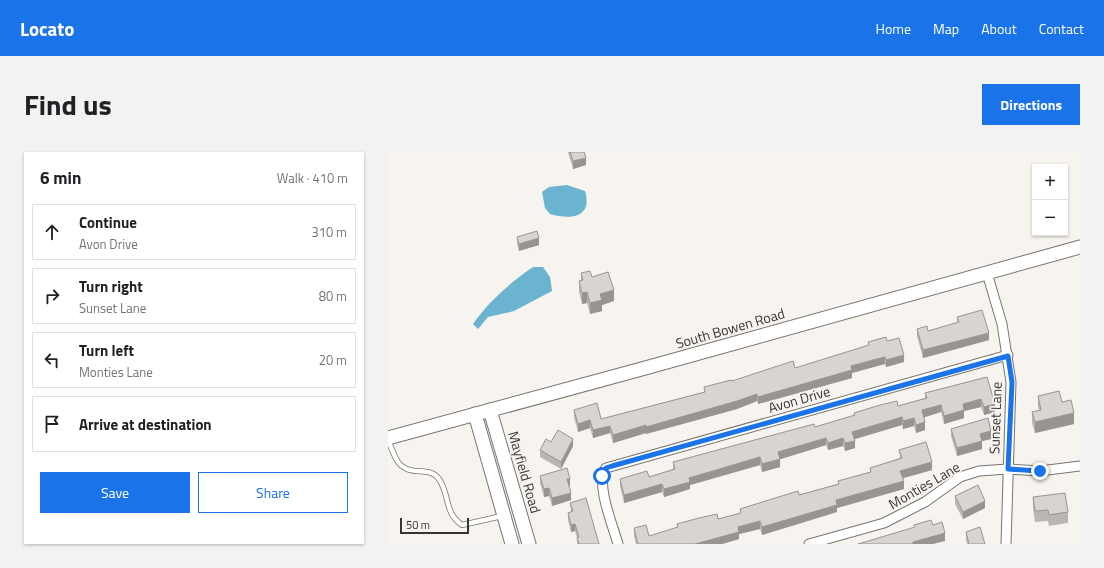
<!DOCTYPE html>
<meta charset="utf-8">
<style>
:root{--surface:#fff;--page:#f2f2f2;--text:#202124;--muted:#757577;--line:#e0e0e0;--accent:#1a73e8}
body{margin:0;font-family:"Titillium Web",sans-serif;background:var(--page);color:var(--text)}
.controls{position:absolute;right:12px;top:12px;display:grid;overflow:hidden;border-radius:0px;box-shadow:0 1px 3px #0004}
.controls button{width:36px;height:36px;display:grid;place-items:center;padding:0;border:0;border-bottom:1px solid var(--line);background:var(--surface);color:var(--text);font:20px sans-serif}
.scale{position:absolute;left:12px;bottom:10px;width:69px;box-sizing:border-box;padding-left:4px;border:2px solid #363533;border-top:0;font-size:11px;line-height:14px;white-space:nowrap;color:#363533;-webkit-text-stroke:3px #f7f3ef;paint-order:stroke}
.stop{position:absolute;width:12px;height:12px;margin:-9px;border:3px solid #1a73e8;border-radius:50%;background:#fff}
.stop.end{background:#1a73e8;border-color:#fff;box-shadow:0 1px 4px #0008}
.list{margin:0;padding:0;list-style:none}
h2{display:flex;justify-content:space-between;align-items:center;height:52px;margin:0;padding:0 16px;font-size:17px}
h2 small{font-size:13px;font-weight:400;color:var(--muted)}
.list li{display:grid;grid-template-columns:26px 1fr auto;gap:12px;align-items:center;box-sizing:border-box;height:56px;margin:0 8px 8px;padding:0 8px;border:1px solid var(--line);border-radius:0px}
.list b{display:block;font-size:15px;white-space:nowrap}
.list p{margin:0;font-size:13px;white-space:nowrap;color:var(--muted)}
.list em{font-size:13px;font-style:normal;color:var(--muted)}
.actions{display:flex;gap:8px;padding:12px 16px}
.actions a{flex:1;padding:9px 0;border:1px solid var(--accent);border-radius:0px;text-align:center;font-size:14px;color:var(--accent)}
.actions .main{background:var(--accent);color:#fff}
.icon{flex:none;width:22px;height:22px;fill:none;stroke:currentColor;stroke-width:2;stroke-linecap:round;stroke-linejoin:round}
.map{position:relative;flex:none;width:692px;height:392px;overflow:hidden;border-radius:0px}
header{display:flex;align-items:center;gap:24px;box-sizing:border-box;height:56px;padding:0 20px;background:var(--accent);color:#fff}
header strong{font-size:19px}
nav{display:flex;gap:22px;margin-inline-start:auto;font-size:14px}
.intro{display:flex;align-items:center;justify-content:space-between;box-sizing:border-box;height:96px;padding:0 24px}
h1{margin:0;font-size:28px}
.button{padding:10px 18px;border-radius:0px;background:var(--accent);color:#fff;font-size:14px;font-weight:700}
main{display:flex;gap:24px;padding:0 24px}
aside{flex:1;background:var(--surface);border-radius:0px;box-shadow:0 1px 3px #0004}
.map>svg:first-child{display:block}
.water{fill:#6bb4d0}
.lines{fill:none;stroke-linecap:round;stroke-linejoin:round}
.service-casing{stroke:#777470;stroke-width:6}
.minor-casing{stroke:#777470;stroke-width:11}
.secondary-casing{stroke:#777470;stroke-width:15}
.service{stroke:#fff;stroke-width:4.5}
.minor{stroke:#fff;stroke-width:9}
.secondary{stroke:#fff;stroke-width:13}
.wall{fill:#bbb6b3}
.shaded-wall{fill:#989492}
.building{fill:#d9d4d0;stroke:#989492}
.route{stroke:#1a73e8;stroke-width:5}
.labels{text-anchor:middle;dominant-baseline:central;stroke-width:3.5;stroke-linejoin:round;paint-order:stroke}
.street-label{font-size:14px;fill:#363533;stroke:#f7f3ef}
</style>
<header>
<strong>Locato</strong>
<nav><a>Home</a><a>Map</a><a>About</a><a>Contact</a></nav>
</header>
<div class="intro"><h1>Find us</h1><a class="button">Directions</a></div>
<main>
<aside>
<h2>6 min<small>Walk · 410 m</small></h2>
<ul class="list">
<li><svg class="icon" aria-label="ahead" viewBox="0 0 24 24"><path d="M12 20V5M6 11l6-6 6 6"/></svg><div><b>Continue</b><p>Avon Drive</p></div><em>310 m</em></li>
<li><svg class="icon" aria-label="right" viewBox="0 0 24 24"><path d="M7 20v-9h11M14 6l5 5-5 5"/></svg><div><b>Turn right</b><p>Sunset Lane</p></div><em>80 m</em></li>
<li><svg class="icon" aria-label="left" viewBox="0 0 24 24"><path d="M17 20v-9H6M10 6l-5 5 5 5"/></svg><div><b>Turn left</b><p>Monties Lane</p></div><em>20 m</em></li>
<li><svg class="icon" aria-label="arrive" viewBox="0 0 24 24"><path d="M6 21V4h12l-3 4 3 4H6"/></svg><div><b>Arrive at destination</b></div></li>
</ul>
<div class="actions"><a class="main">Save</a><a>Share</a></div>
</aside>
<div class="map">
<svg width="692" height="392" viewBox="0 0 692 392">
<rect width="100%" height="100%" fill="#f7f3ef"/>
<g class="water">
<path d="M179,33L197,39C205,66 182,68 162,62L157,56L154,40L161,35Z"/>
<path d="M145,115H155L162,125L164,139L126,159L100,165L90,177L85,172C101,149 122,131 145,115Z"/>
</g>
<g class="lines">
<defs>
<path id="service" d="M0,288C3,295 6,304 10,310C22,326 42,313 51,327C62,343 56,361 74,373L114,364"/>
<g id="minor">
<polyline points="599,121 614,172 623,230 618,392"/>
<path d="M230,392C225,374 207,331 218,316L620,203"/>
<polyline points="421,392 496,371 537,350 572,325 591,319 620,317 652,319 692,314"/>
</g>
<g id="secondary">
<polyline points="102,258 141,392"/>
<polyline points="87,262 124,392"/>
<polyline points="0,286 250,218 692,95"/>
</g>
</defs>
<use href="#service" class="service-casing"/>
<use href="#minor" class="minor-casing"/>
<use href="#secondary" class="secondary-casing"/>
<use href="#service" class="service"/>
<use href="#minor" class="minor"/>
<use href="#secondary" class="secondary"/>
</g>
<g class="wall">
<polygon points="180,0 196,0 198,13 185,17"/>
<polygon points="129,85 151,93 131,99 129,92"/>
<polygon points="193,121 204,125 226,149 214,153 214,159 202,162 199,151 194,152 191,140 191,129 193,128"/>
<polygon points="569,165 601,188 535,206 529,184 529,177 540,179 569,171"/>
<polygon points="499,189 516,210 498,215 497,212 485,215 464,221 464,226 370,252 369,249 349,257 258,282 258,281 225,291 222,281 205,286 202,276 190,280 186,265 186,258 213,267 316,240 316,235 407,216 480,194 480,190"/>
<polygon points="599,225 607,260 596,263 593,255 576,259 576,266 556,272 553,260 536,265 537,278 528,281 526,274 515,277 514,273 466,287 467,296 457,299 455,294 440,298 438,293 392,307 392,315 374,320 372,313 302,333 302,337 276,345 274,340 236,351 232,334 232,327 261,325 285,317 285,310 427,275 466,264 466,261 510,254 537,246 537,241"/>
<polygon points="650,244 674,250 686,272 647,281 644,271 644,260 651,258 650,255"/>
<polygon points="563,277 603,287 594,289 594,297 569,304 563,284"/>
<polygon points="185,294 173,317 152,305 152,298"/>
<polygon points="511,298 544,318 515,326 516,337 449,356 449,360 374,383 372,377 351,382 351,387 334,392 248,392 246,384 246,376 261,384 289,376 289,372 330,367 352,361 352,357 411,343 450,332 450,329 482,320 482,316 512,306"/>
<polygon points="152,324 182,334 181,334 183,348 164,354 161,344 156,345 152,331"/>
<polygon points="567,344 597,356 575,367 567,352"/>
<polygon points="645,345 680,360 680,371 661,374 660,369 647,370 645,356"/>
<polygon points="182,351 211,392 189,392 189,386 187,379 183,380 180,368 180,361 183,360"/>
<polygon points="578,380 597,392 579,392 578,387"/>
</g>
<g class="shaded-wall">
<polygon points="198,6 198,13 185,17 185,9"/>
<polygon points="151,86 151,93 131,99 131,92"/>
<polygon points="226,138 226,149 214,153 214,159 202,162 202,151 212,142"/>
<polygon points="199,140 199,151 194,152 194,141"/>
<polygon points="601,181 601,188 535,206 535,198"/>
<polygon points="516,203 516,210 498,215 498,208"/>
<polygon points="497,205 497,212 464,221 464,226 370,252 370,245 463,214"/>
<polygon points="369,242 369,249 349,257 258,282 258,275"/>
<polygon points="593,247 593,255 576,259 576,266 556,272 556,264 575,252"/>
<polygon points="607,252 607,260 596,263 596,255"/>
<polygon points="553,253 553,260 534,266 534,258"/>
<polygon points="686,261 686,272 647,281 647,270"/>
<polygon points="514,265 514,273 464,288 464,280"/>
<polygon points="526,266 526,274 515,277 515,269"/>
<polygon points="202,268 202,276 190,280 190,272"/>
<polygon points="537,270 537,278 528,281 528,273"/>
<polygon points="258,273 258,281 225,291 225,283"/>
<polygon points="222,274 222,281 205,286 205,278"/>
<polygon points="603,279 603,287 594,289 594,297 569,304 569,296 592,282"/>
<polygon points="438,286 438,293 390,308 390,300"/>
<polygon points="455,286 455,294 440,298 440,291"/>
<polygon points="185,287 185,294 173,317 173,310"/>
<polygon points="467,289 467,296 457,299 457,291"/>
<polygon points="372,305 372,313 302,333 302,337 276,345 276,337 301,326"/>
<polygon points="392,307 392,315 374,320 374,312"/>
<polygon points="544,310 544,318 512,327 512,319"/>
<polygon points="179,327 182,327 182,334 179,335"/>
<polygon points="516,329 516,337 449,356 449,360 374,383 374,375 448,348"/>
<polygon points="274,332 274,340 236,351 236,343"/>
<polygon points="161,336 161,344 156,345 156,337"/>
<polygon points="183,341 183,348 164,354 164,346"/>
<polygon points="597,349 597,356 575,367 575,360"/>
<polygon points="372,369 372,377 351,382 351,387 334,392 307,392 350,375"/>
<polygon points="187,372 187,379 183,380 183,373"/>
<polygon points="557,381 557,389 545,392 525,392 525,390"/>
</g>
<g class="building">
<polygon points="182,0 196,0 198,6 185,9"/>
<polygon points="149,79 151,86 131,92 129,85"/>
<polygon points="202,119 204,125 220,120 226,138 212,142 214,148 202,151 199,140 194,141 191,129 195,128 193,121"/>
<polygon points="594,158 601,181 535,198 529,177 539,174 540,179 571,170 569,165"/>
<polygon points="498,185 499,189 511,186 516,203 498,208 497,205 485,208 463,214 464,218 370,245 369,242 349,249 258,275 258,273 225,283 222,274 205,278 202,268 190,272 186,258 209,251 213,267 317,240 316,235 343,228 344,229 405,209 407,216 481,193 480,190"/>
<polygon points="599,225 607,252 596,255 593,247 575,252 576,258 556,264 553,253 534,258 537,270 528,273 526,266 515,269 514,265 464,280 467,289 457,291 455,286 440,291 438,286 390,300 392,307 374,312 372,305 301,326 302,330 276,337 274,332 236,343 232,327 259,319 261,325 287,317 285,310 426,272 427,275 467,263 466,261 492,253 509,249 510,254 539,246 537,241"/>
<polygon points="671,239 674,250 683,248 686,261 647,270 644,260 653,258 650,244"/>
<polygon points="600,266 603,279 592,282 594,289 569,296 563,277"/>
<polygon points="170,278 185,287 173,310 152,298 158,287 163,290"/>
<polygon points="538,290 544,310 512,319 516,329 448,348 449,353 374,375 372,369 350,375 351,380 307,392 250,392 246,376 258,373 261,384 290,375 289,372 311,366 329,362 330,367 353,361 352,357 384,347 410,339 411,343 451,332 450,329 483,320 482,316 514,306 511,298"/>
<polygon points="179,316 182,327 179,327 183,341 164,346 161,336 156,337 152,324"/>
<polygon points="590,333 597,349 575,360 567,344"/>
<polygon points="677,341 680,360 661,363 660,358 647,359 645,345"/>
<polygon points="198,346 211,392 191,392 189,386 191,385 187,372 183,373 180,361 185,359 182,351"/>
<polygon points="543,368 545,373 554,370 557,381 525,390 525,392 470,392 527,375 526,373"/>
<polygon points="592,375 597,392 581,392 578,380"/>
</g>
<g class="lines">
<polyline class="route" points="214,324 218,316 224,314 620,204 624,230 620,317 652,319"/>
</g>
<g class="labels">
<g class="street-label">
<text transform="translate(342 176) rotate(-16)">South Bowen Road</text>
<text transform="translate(411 247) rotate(-16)">Avon Drive</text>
<text transform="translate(607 266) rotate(-88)">Sunset Lane</text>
<text transform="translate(137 320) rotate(74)">Mayfield Road</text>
<text transform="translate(536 333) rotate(-30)">Monties Lane</text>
</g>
</g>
</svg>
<div class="controls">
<button>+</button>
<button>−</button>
</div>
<div class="scale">50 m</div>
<div class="stop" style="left:214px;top:324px"></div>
<div class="stop end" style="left:652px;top:319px"></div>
</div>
</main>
